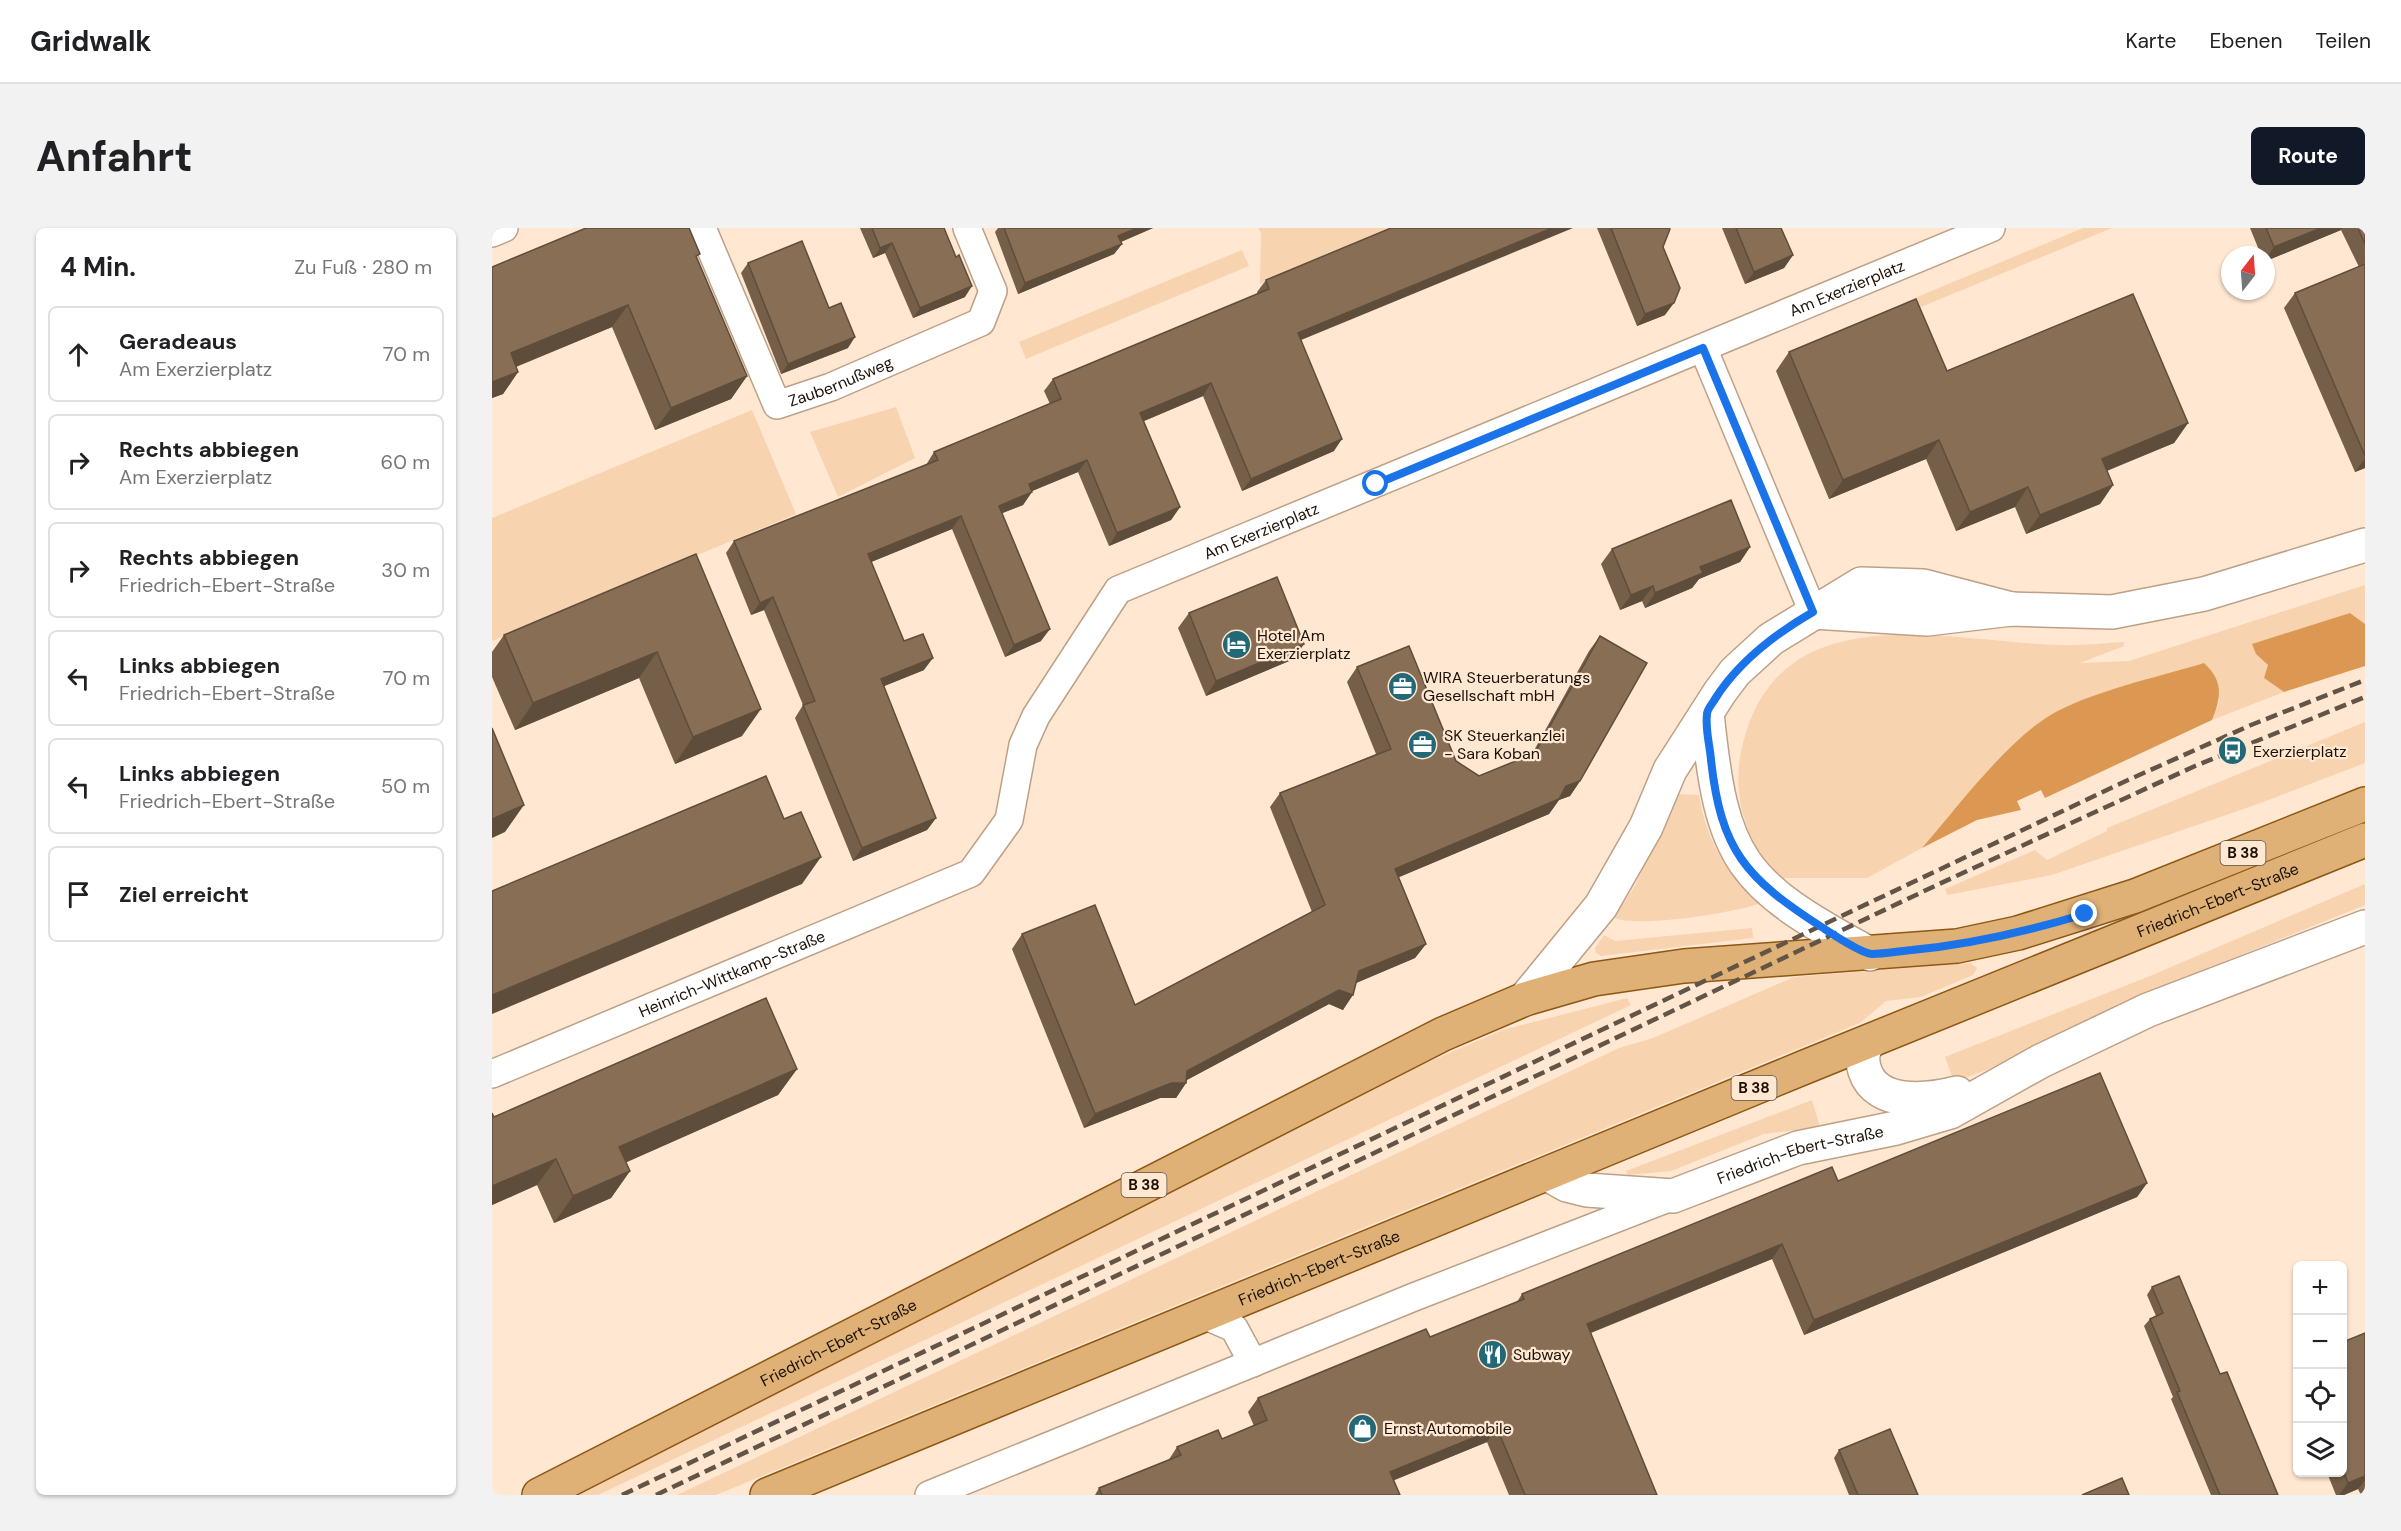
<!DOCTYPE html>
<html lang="de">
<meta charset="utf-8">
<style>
:root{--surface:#fff;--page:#f2f2f2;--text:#202124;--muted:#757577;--line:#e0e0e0;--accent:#111827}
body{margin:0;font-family:"DM Sans",sans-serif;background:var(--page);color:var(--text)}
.controls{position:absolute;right:18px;bottom:18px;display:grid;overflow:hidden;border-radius:9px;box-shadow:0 2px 4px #0004}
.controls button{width:54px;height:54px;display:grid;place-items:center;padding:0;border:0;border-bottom:2px solid var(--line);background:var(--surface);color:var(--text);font:30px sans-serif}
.compass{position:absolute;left:1729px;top:18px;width:54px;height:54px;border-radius:50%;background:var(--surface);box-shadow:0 2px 4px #0004;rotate:17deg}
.stop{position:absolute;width:18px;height:18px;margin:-14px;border:4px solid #1a73e8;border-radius:50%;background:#fff}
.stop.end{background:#1a73e8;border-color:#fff;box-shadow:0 2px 6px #0008}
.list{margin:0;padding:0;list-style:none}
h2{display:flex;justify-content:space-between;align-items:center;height:78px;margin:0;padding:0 24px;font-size:26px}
h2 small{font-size:20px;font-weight:400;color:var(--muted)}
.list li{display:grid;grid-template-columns:39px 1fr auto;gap:18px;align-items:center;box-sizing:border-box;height:96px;margin:0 12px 12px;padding:0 12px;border:2px solid var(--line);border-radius:9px}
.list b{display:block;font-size:22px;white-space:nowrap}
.list p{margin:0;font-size:20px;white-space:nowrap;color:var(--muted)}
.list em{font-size:20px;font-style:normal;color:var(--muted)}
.icon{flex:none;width:33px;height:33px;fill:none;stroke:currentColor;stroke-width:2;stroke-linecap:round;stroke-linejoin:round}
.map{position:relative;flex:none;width:1873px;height:1267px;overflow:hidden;border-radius:9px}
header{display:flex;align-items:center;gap:36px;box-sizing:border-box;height:84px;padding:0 30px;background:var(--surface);border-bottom:2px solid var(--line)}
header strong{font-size:28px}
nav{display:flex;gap:33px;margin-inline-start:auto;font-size:21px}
.intro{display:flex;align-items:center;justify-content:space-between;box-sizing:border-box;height:144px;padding:0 36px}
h1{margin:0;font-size:42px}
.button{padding:15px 27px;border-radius:9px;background:var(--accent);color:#fff;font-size:21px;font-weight:700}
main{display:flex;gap:36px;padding:0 36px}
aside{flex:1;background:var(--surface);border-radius:9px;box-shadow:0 2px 4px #0004}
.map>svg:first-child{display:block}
.green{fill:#f8d3b0}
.forest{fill:#dc9852}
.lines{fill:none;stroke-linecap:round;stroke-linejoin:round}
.street-casing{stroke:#bda187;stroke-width:30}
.secondary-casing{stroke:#bda187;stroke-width:36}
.primary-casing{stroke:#8d5714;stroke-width:36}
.street{stroke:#fff;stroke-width:27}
.secondary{stroke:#fff;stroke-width:33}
.primary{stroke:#dfb176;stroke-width:33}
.rail{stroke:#625446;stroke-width:4.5;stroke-dasharray:12 6;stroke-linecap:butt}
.wall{fill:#755f49}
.shaded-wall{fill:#5f4d3c}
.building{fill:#886e55;stroke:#5f4d3c;stroke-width:1.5}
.route{stroke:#1a73e8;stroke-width:8}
.labels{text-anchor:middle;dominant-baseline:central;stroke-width:4.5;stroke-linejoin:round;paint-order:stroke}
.shield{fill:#ffe7d1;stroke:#5f5144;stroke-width:1.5}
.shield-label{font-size:15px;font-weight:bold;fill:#1b1107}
.street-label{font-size:16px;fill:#1b1107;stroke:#ffe7d1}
.poi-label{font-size:16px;fill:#1b1107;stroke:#ffe7d1;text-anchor:start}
</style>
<header>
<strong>Gridwalk</strong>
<nav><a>Karte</a><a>Ebenen</a><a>Teilen</a></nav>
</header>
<div class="intro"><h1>Anfahrt</h1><a class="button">Route</a></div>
<main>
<aside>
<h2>4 Min.<small>Zu Fuß · 280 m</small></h2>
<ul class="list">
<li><svg class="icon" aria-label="ahead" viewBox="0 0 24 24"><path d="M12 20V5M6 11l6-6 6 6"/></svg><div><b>Geradeaus</b><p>Am Exerzierplatz</p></div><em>70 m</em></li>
<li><svg class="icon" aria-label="right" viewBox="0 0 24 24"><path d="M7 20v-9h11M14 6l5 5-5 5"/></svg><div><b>Rechts abbiegen</b><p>Am Exerzierplatz</p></div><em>60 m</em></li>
<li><svg class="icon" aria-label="right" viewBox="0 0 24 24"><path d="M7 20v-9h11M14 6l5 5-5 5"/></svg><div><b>Rechts abbiegen</b><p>Friedrich-Ebert-Straße</p></div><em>30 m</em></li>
<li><svg class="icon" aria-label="left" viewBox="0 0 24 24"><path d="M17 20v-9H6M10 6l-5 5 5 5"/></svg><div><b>Links abbiegen</b><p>Friedrich-Ebert-Straße</p></div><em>70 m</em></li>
<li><svg class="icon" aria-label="left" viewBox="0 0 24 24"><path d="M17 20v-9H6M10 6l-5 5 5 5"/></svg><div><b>Links abbiegen</b><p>Friedrich-Ebert-Straße</p></div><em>50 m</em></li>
<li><svg class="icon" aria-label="arrive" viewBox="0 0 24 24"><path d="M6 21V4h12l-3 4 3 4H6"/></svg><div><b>Ziel erreicht</b></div></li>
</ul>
</aside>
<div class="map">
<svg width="1873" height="1267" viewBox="0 0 1873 1267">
<rect width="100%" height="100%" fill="#ffe7d1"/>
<g class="green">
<polygon points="766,0 901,0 768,56 769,5"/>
<polygon points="1591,0 1620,0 1417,84 1413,74"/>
<polygon points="750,22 757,38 534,131 527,114"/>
<polygon points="404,179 423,230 346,269 318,204"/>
<polygon points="260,182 304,286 0,413 0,290"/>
<path d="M1873,357V396L1858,385L1764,426L1777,437L1772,450L1792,464L1720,492L1728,471L1556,489L1516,522L1430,620L1375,650H1285C1253,611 1238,565 1251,515C1289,364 1456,414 1568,417C1589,418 1611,415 1632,414V418L1588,435L1637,433Z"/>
<polygon points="1873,494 1873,535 1766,576 1560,647 1455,667 1453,661 1543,622 1555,632 1615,603 1615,600"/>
<path d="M1185,566L1207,567C1214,612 1233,643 1266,672V676C1241,685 1146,700 1122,690L1143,658Z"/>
<polygon points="1873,656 1873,677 1664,761 1497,841 1462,854 1453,829 1658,748"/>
<polygon points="1260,700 1261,710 1109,728 1104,725 1103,720 1112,707 1123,713"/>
<polygon points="1478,735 1485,740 1481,747 1429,769 1394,773 1368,795 224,1267 185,1267 1127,820 1161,810 1302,749"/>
<polygon points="1135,770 1139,777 106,1267 87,1267 927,838 1011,802"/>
<polygon points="1320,872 1328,899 1272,906 1179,943 1136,947 1134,943"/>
</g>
<g class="forest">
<polygon points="1858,385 1873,396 1873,438 1792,464 1772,450 1776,437 1764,426 1760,416"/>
<path d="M1712,435C1732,453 1729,470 1720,492L1553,570L1549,562L1525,573L1529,582L1485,592L1430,620C1465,580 1512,516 1557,488C1596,464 1667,449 1712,435Z"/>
</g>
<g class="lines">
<defs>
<g id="street">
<path id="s1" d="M210,0L285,177L339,159L489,94L501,63L475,0"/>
<polyline points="0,5 12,0"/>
<polyline points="1211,120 1321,384"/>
<path id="s2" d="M0,846L479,645L517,592L531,517L544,488L626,362L1499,0"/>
<polyline points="712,1087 742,1100 761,1135"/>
<polyline points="437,1267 922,1069 1179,969"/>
</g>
<g id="secondary">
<polyline points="1321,384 1435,391 1519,381 1620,384 1712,366 1873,317"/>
<path d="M1215,485C1230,633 1247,655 1378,726"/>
<polyline points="1033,771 1109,678 1154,599 1178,542 1228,464 1243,444 1279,411 1369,356 1431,358 1519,381"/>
<path d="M1378,813C1370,822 1369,831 1373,843C1385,879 1437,872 1465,865"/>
<path id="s3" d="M1055,946L1075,957L1095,962L1181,968L1306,920L1404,900L1458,884L1549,833L1656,782L1873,699"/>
</g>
<g id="primary">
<path id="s4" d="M47,1267L951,806L1033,771L1102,751L1192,738L1465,718L1526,705L1643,668L1873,576"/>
<path id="s5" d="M275,1267L1313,839L1873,612"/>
</g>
</defs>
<use href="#street" class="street-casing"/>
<use href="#secondary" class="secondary-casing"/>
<use href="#primary" class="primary-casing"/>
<use href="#street" class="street"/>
<use href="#secondary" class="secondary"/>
<use href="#primary" class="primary"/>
<g class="rail">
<polyline points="130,1267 1636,552 1759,497 1873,452"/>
<polyline points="164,1267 1447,656 1703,538 1873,469"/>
</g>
</g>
<g class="wall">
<polygon points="368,0 452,0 473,69 421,90 393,25 381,30"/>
<polygon points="506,0 661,0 629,14 630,16 622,26 526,66 503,4"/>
<polygon points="1105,0 1177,0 1171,19 1173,87 1145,98"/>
<polygon points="1230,0 1289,0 1301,27 1292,40 1253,56"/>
<polygon points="1758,0 1873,0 1873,240 1863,244 1792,80 1803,65 1867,39 1849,2 1774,33 1774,27 1769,27"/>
<polygon points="205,30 255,148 239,171 163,202 120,99 24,139 26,144 11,166 0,170 0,39"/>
<polygon points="256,35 337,80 356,120 289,146 249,45"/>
<polygon points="774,52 809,113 842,223 750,263 711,168 652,193 688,279 679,292 617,318 586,244 540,263 531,277 510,285 549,413 513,429 460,301 379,334 412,413 432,442 392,458 444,590 435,602 361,633 303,490 311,477 272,382 259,387 234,325 242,313 434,237 442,224 558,176 552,163 561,151 766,66 765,64"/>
<polygon points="1297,124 1455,143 1696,195 1682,215 1615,243 1621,257 1608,276 1534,306 1523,279 1464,303 1434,231 1337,271 1284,143"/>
<polygon points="1258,319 1248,334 1207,351 1200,360 1153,380 1150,373 1128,382 1109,336 1120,321"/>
<polygon points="204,326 250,508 183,536 147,450 23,502 0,449 0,424 12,407"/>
<polygon points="697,385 802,431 714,468 686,400"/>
<polygon points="1108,408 1088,553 1078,568 1067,572 1057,586 907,649 934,716 923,730 864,755 851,782 837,776 695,852 694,855 684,870 668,870 592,900 520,721 530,706 643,777 820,684 778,579 788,565 884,526 855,454 865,439 964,533 987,548 1040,526 1097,423"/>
<polygon points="305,841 286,867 134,934 138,943 119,970 62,995 45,957 0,977 0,885 2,889"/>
<polygon points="1346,953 1655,955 1645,969 1312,1107 1280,1031 1099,1105 1165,1267 1017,1267 995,1214 902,1252 908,1267 603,1267 607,1260 676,1233 685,1219 730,1211 762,1198 756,1184 766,1170 938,1109 1025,1074 1030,1066"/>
<polygon points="1660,1059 1728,1146 1786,1267 1719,1267 1679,1171 1681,1169 1652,1098 1658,1091 1664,1088 1655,1067"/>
<polygon points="1873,1105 1873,1267 1869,1267 1866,1261 1852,1267 1844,1267 1835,1245 1851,1245 1851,1114"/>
<polygon points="1347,1222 1426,1267 1357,1267 1342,1230"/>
</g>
<g class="shaded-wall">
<polygon points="645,0 661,0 619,18 626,8"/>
<polygon points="1060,0 1081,0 797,117 806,105"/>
<polygon points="1829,0 1850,0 1849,2 1774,33 1774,31 1782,19"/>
<polygon points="400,15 393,25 381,30 388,20"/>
<polygon points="630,16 622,26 526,66 533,55"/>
<polygon points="1301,27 1292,40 1253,56 1262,44"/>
<polygon points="480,58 473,69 421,90 428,80"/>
<polygon points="1182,75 1173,87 1145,98 1153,86"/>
<polygon points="136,77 120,99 3,147 19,125"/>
<polygon points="363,109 356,120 289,146 296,136"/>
<polygon points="26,144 11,166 0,170 0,154"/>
<polygon points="255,148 239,171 163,202 179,180"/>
<polygon points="719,155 711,168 640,198 648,185"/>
<polygon points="1696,195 1682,215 1596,250 1610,231"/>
<polygon points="850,211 842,223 750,263 759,251"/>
<polygon points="1447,212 1434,231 1337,271 1351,252"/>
<polygon points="1873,230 1873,240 1863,244"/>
<polygon points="595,232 586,244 528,268 537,256"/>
<polygon points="1621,257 1608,276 1534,306 1548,287"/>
<polygon points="1536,259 1523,279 1464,303 1478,284"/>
<polygon points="540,264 531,277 498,290 507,278"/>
<polygon points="688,279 679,292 617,318 625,305"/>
<polygon points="469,288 460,301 367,339 376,326"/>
<polygon points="1258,319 1248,334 1207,351 1200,360 1153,380 1163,365 1208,339"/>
<polygon points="1161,358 1150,373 1128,382 1139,367"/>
<polygon points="281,369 272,382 259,387 268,375"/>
<polygon points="558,401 549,413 513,429 522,417"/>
<polygon points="812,416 802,431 714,468 724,453"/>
<polygon points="165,424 147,450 23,502 41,475"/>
<polygon points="441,430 432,442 380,463 389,451"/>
<polygon points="269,481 250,508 183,536 201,509"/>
<polygon points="1088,553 1078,568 1067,572 1057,586 893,655 903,641 1074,558"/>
<polygon points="32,577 13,604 0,610 0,591"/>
<polygon points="444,590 435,602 361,633 370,620"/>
<polygon points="329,629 310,656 0,786 0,767"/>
<polygon points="934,716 923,730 857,758 867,743"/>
<polygon points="847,762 861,767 851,782 837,776 689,855 694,855 684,870 668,870 592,900 603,886 679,855 695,843"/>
<polygon points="305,841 286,867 108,946 127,919"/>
<polygon points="64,931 45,957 0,977 0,958"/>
<polygon points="138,943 119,970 62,995 81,968"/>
<polygon points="1655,955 1645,969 1312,1107 1322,1092"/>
<polygon points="1290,1016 1280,1031 1085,1110 1095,1096"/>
<polygon points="1005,1200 995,1214 888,1258 898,1244"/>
<polygon points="1873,1248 1873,1252 1866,1261 1852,1267 1847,1267 1856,1255"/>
</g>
<g class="building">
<polygon points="94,0 197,0 208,26 204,28 255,148 179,180 136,77 19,125 26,144 0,154 0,39"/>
<polygon points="380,0 452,0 464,29 467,27 480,58 428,80 400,15 388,20"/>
<polygon points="512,0 645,0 626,8 630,16 533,55"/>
<polygon points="899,0 1060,0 806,105 850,211 759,251 719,155 648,185 688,279 625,305 595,232 537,256 540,264 507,278 558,401 522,417 469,288 376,326 412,413 431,406 441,430 389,451 444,590 370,620 311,477 323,473 281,369 268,375 242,313 446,232 442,224 569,171 561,151 777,61 774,52"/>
<polygon points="1119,0 1177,0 1178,1 1171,19 1188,60 1182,75 1153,86"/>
<polygon points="1244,0 1289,0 1301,27 1262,44"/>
<polygon points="1774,0 1829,0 1782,19"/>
<polygon points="1866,0 1873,0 1873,16"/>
<polygon points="310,13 337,80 349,75 363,109 296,136 256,35"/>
<polygon points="1873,36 1873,228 1803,65"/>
<polygon points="1641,66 1696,195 1610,231 1621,257 1548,287 1536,259 1478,284 1447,212 1351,252 1297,124 1424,71 1455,143"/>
<polygon points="1239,272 1258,319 1208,339 1211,345 1163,365 1161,358 1139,367 1120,321"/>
<polygon points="204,326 269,481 201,509 165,424 41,475 12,407"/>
<polygon points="785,349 812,416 724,453 697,385"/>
<polygon points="1108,408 1155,435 1088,553 1074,558 1067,571 903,641 934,716 867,743 861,767 847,762 695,843 694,855 679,855 603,886 530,706 603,677 643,777 833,677 788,565 899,521 865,439 917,418 964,533 987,548 1043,525"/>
<polygon points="0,500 32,577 0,591"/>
<polygon points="274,548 292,591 309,584 329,629 0,767 0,663"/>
<polygon points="274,770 305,841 127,919 138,943 81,968 64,931 0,958 0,885 2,889"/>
<polygon points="1608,845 1655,955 1322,1092 1290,1016 1095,1096 1165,1267 1033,1267 1005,1200 898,1244 908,1267 610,1267 607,1260 689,1227 685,1219 726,1202 730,1211 775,1192 766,1170 934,1101 938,1109 1032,1071 1030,1066 1340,939 1346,953"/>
<polygon points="1687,1048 1728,1146 1735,1144 1786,1267 1728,1267 1685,1164 1688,1163 1658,1091 1671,1085 1660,1059"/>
<polygon points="1873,1105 1873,1248 1856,1255 1851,1242 1851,1191 1854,1190 1851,1182 1851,1114"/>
<polygon points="1398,1201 1426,1267 1366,1267 1347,1222"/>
<polygon points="1630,1250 1637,1267 1590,1267"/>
</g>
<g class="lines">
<path class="route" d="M884,256L1211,120L1321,384C1283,406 1247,433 1223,471C1221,475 1215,481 1215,486C1213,501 1218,518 1219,532C1229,623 1254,650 1328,698C1339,705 1368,725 1380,726C1393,726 1407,723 1420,722C1480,716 1536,703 1593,686"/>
</g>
<defs>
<symbol id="hotel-disc" viewBox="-11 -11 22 22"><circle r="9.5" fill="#226877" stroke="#ffe7d1"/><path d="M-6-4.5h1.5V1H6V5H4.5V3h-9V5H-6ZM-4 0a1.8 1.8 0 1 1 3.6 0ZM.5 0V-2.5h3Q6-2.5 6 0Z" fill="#fff"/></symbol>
<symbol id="office-disc" viewBox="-11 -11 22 22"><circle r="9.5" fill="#226877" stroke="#ffe7d1"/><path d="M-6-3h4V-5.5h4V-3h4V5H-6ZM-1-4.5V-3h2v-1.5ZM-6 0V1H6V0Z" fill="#fff"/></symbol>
<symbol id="bus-disc" viewBox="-11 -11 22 22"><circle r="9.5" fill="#226877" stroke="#ffe7d1"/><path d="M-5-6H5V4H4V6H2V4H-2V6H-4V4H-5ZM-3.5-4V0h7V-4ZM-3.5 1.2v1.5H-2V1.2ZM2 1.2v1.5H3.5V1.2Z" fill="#fff"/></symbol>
<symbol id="restaurant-disc" viewBox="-11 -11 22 22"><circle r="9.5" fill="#226877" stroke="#ffe7d1"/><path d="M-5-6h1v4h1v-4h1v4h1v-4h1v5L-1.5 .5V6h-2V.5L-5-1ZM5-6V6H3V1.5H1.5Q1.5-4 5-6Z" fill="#fff"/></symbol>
<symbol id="shop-disc" viewBox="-11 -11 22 22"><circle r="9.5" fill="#226877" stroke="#ffe7d1"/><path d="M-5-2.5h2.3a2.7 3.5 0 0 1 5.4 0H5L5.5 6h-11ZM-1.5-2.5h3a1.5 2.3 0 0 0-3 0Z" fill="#fff"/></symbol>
</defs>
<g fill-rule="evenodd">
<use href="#hotel-disc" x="728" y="400" width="33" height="33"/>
<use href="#office-disc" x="894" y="442" width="33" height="33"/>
<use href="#office-disc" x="914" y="500" width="33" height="33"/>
<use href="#bus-disc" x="1724" y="506" width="33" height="33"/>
<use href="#restaurant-disc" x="984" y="1110" width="33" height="33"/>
<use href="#shop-disc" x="854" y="1184" width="33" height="33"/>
</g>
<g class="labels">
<g class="shield">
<rect x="1728.5" y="613" width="45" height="24" rx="4.5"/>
<rect x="1239.5" y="848" width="45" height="24" rx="4.5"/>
<rect x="629.5" y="945" width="45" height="24" rx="4.5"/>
</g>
<g class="shield-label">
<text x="1751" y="625">B 38</text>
<text x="1262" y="860">B 38</text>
<text x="652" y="957">B 38</text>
</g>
<g class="street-label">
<text stroke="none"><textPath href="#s2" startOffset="1632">Am Exerzierplatz</textPath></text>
<text stroke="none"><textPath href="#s1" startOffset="260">Zaubernußweg</textPath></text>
<text stroke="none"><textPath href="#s2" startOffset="998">Am Exerzierplatz</textPath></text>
<text stroke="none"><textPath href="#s5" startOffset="1568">Friedrich-Ebert-Straße</textPath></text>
<text stroke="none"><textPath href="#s2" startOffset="260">Heinrich-Wittkamp-Straße</textPath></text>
<text stroke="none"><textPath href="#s3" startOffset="264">Friedrich-Ebert-Straße</textPath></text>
<text stroke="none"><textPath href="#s5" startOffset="597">Friedrich-Ebert-Straße</textPath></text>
<text stroke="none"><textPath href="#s4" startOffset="336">Friedrich-Ebert-Straße</textPath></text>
</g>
<g class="poi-label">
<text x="765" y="407">Hotel Am<tspan x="765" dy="18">Exerzierplatz</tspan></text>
<text x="931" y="449">WIRA Steuerberatungs<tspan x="931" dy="18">Gesellschaft mbH</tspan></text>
<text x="952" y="507">SK Steuerkanzlei<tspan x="952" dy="18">- Sara Koban</tspan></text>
<text x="1761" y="523">Exerzierplatz</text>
<text x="1021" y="1126">Subway</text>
<text x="892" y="1200">Ernst Automobile</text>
</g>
</g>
</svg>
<div class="controls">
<button>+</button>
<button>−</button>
<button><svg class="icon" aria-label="locate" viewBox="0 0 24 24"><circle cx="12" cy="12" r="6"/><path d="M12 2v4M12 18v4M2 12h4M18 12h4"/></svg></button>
<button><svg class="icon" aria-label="layers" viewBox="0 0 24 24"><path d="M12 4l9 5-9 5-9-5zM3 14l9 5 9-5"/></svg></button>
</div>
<svg class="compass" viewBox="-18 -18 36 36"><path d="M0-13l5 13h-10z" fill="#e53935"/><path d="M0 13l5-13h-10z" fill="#757577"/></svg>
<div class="stop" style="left:884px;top:256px"></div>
<div class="stop end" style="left:1593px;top:686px"></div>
</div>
</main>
